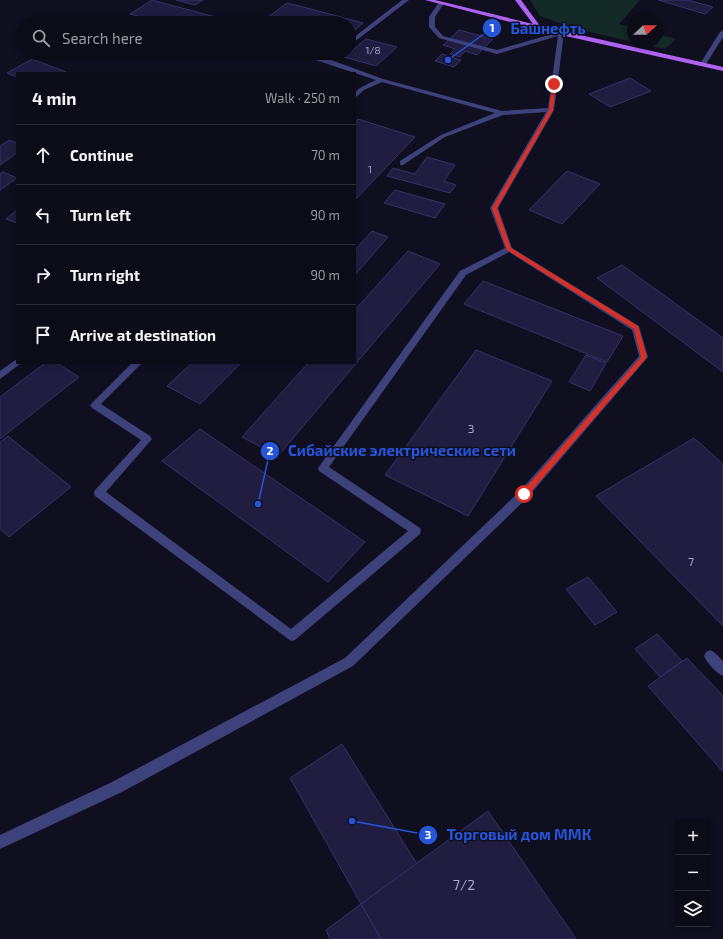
<!DOCTYPE html>
<meta charset="utf-8">
<style>
:root{--surface:#0c0b18;--page:#1a1925;--text:#f1f3f6;--muted:#9a9ba2;--line:#2c2b37}
body{margin:0;font-family:"Exo 2",sans-serif;background:var(--page);color:var(--text)}
.controls{position:absolute;right:12px;bottom:12px;display:grid;overflow:hidden;border-radius:0px;box-shadow:0 2px 6px #0003}
.controls button{width:36px;height:36px;display:grid;place-items:center;padding:0;border:0;border-bottom:1px solid var(--line);background:var(--surface);color:var(--text);font:20px sans-serif}
.compass{position:absolute;left:627px;top:12px;width:36px;height:36px;border-radius:50%;background:var(--surface);box-shadow:0 2px 6px #0003;rotate:68deg}
.stop{position:absolute;width:12px;height:12px;margin:-9px;border:3px solid #d93025;border-radius:50%;background:#fff}
.stop.end{background:#d93025;border-color:#fff;box-shadow:0 1px 4px #0008}
.list{margin:0;padding:0;list-style:none}
h2{display:flex;justify-content:space-between;align-items:center;height:52px;margin:0;padding:0 16px;font-size:17px}
h2 small{font-size:13px;font-weight:400;color:var(--muted)}
.list li{display:grid;grid-template-columns:26px 1fr auto;gap:12px;align-items:center;box-sizing:border-box;height:60px;padding:0 16px;border-top:1px solid var(--line)}
.list b{display:block;font-size:15px;white-space:nowrap}
.list em{font-size:13px;font-style:normal;color:var(--muted)}
.icon{flex:none;width:22px;height:22px;fill:none;stroke:currentColor;stroke-width:2;stroke-linecap:round;stroke-linejoin:round}
.map{position:relative;flex:none;width:723px;height:939px;overflow:hidden}
.search{position:absolute;background:var(--surface);box-shadow:0 2px 6px #0003;left:16px;top:16px;width:340px;height:44px;display:flex;align-items:center;gap:10px;box-sizing:border-box;padding:0 14px;border-radius:22px;color:var(--muted);font-size:15px}
.panel{position:absolute;background:var(--surface);box-shadow:0 2px 6px #0003;left:16px;top:72px;width:340px;height:292px;border-radius:0px}
.map>svg:first-child{display:block}
.green{fill:#132a27}
.building{fill:#201d40;stroke:#36316a}
.lines{fill:none;stroke-linecap:round;stroke-linejoin:round}
.minor{fill:#3e427b;fill-rule:evenodd}
.major{fill:#ae63f1;fill-rule:evenodd}
.route{fill:#d93025}
.labels{text-anchor:middle;dominant-baseline:central;stroke-width:3;stroke-linejoin:round;paint-order:stroke}
.far-number-label{font-size:10px;fill:#a6a5cc}
.number-label{font-size:12px;fill:#a6a5cc}
.near-number-label{font-size:14px;fill:#a6a5cc}
.leader{fill:none;stroke:#2655da;stroke-width:1.5}
.callout-dot{fill:#2655da;stroke:#100f20;stroke-width:1.5}
.mark-label{font-size:12px;text-anchor:middle;font-weight:bold;fill:#fff}
.callout-label{font-size:15px;text-anchor:middle;font-weight:bold;fill:#2655da;stroke:#100f20;stroke-width:3;stroke-linejoin:round;paint-order:stroke}
</style>
<div class="map">
<svg width="723" height="939" viewBox="0 0 723 939">
<rect width="100%" height="100%" fill="#100f20"/>
<g class="green">
<polygon points="530,0 640,0 619,24 633,28 633,42 573,28 540,16"/>
<polygon points="657,34 676,39 665,49 634,42 657,42"/>
</g>
<g class="building">
<polygon points="152,0 238,23 162,23 130,14"/>
<polygon points="176,0 203,0 195,5"/>
<polygon points="658,0 688,0 713,7 705,14"/>
<polygon points="287,3 307,8 363,23 349,35 349,23 260,23"/>
<polygon points="459,30 493,39 477,55 465,51 460,57 450,54 455,49 443,45"/>
<polygon points="366,39 397,47 376,66 344,57"/>
<polygon points="442,54 461,60 454,67 435,61"/>
<polygon points="32,59 66,72 63,73 17,73 17,77 7,73"/>
<polygon points="630,78 651,91 610,107 589,94"/>
<polygon points="358,119 415,137 355,200 355,123"/>
<polygon points="9,140 17,143 17,153 0,165 0,146"/>
<polygon points="427,157 455,165 444,181 456,185 450,193 387,176 393,168 415,174"/>
<polygon points="567,171 600,184 562,224 529,210"/>
<polygon points="3,172 17,178 0,190 0,174"/>
<polygon points="395,190 445,204 435,218 384,203"/>
<polygon points="17,210 17,223 6,219"/>
<polygon points="372,231 388,237 355,275 355,250"/>
<polygon points="408,251 440,264 278,456 242,437 308,363 355,363 355,310"/>
<polygon points="622,265 723,338 723,372 597,278"/>
<polygon points="483,281 623,336 607,362 464,304"/>
<polygon points="476,350 552,381 468,516 385,475"/>
<polygon points="586,355 606,363 590,391 569,382"/>
<polygon points="45,363 57,363 79,377 0,439 0,397"/>
<polygon points="192,363 241,363 200,404 167,386"/>
<polygon points="200,429 365,542 328,582 162,461"/>
<polygon points="8,436 71,487 9,537 0,529 0,442"/>
<polygon points="694,438 723,464 723,626 596,496"/>
<polygon points="588,577 617,612 595,625 566,589"/>
<polygon points="657,634 682,661 660,677 635,649"/>
<polygon points="687,658 723,696 723,772 648,686"/>
<polygon points="342,744 417,864 361,904 290,778"/>
<polygon points="488,811 576,939 381,939 361,904"/>
<polygon points="361,904 381,939 330,939 326,930"/>
</g>
<g class="lines">
<g class="minor">
<polygon points="402,0 409,0 349,46 349,41"/>
<polygon points="439,2 444,3 435,17 435,27 443,36 497,50 559,32 564,33 554,110 498,208 512,248 639,326 648,357 528,497 353,666 122,792 0,849 0,835 112,782 345,658 520,491 639,356 632,330 509,252 466,275 329,467 420,528 421,531 420,534 295,640 291,641 95,496 94,493 95,490 141,440 92,408 90,405 132,363 142,363 101,404 150,436 152,439 106,492 291,629 408,531 319,471 318,468 460,271 505,248 490,208 546,112 503,115 445,137 403,165 400,165 400,161 441,135 495,113 382,82 364,90 355,98 355,92 360,88 376,80 294,53 304,53 326,59 333,53 340,53 331,60 383,79 502,111 548,108 558,36 497,54 439,38 429,27 429,17"/>
<polygon points="723,30 723,37 706,64 701,65 700,64 720,32"/>
<polygon points="17,359 17,363 21,363 20,364 0,379 0,371"/>
<path d="M710,650L714,652L723,661V676C716,673 707,663 704,656L706,652Z"/>
</g>
<polygon class="major" points="425,0 435,0 533,24 515,0 521,0 540,26 723,67 723,71 561,35"/>
</g>
<polygon class="route" points="554,83 556,84 553,110 497,208 511,248 638,326 647,357 527,496 522,496 522,492 641,357 634,329 507,250 492,208 549,110 552,84"/>
<g class="labels">
<g class="far-number-label">
<text x="373" y="50">1/8</text>
<text x="370" y="169">1</text>
</g>
<g class="number-label">
<text x="471" y="428">3</text>
<text x="691" y="561">7</text>
</g>
<g class="near-number-label">
<text x="464" y="884">7/2</text>
</g>
</g>
<path class="leader" d="M448 60L492 28M258 504L270 451M352 821L428 835"/>
<g class="callout-dot">
<circle cx="448" cy="60" r="4"/>
<circle cx="258" cy="504" r="4"/>
<circle cx="352" cy="821" r="4"/>
<circle cx="492" cy="28" r="10"/>
<circle cx="270" cy="451" r="10"/>
<circle cx="428" cy="835" r="10"/>
</g>
<g class="mark-label">
<text x="492" y="32">1</text>
<text x="270" y="455">2</text>
<text x="428" y="839">3</text>
</g>
<g class="callout-label">
<text x="548" y="34">Башнефть</text>
<text x="402" y="456">Сибайские электрические сети</text>
<text x="519" y="840">Торговый дом ММК</text>
</g>
</svg>
<div class="controls">
<button>+</button>
<button>−</button>
<button><svg class="icon" aria-label="layers" viewBox="0 0 24 24"><path d="M12 4l9 5-9 5-9-5zM3 14l9 5 9-5"/></svg></button>
</div>
<svg class="compass" viewBox="-18 -18 36 36"><path d="M0-13l5 13h-10z" fill="#e53935"/><path d="M0 13l5-13h-10z" fill="#9a9ba2"/></svg>
<div class="stop" style="left:524px;top:494px"></div>
<div class="stop end" style="left:554px;top:84px"></div>
<div class="search"><svg class="icon" aria-label="search" viewBox="0 0 24 24"><circle cx="10" cy="10" r="6"/><path d="M15 15l6 6"/></svg>Search here</div>
<section class="panel">
<h2>4 min<small>Walk · 250 m</small></h2>
<ul class="list">
<li><svg class="icon" aria-label="ahead" viewBox="0 0 24 24"><path d="M12 20V5M6 11l6-6 6 6"/></svg><div><b>Continue</b></div><em>70 m</em></li>
<li><svg class="icon" aria-label="left" viewBox="0 0 24 24"><path d="M17 20v-9H6M10 6l-5 5 5 5"/></svg><div><b>Turn left</b></div><em>90 m</em></li>
<li><svg class="icon" aria-label="right" viewBox="0 0 24 24"><path d="M7 20v-9h11M14 6l5 5-5 5"/></svg><div><b>Turn right</b></div><em>90 m</em></li>
<li><svg class="icon" aria-label="arrive" viewBox="0 0 24 24"><path d="M6 21V4h12l-3 4 3 4H6"/></svg><div><b>Arrive at destination</b></div></li>
</ul>
</section>
</div>
